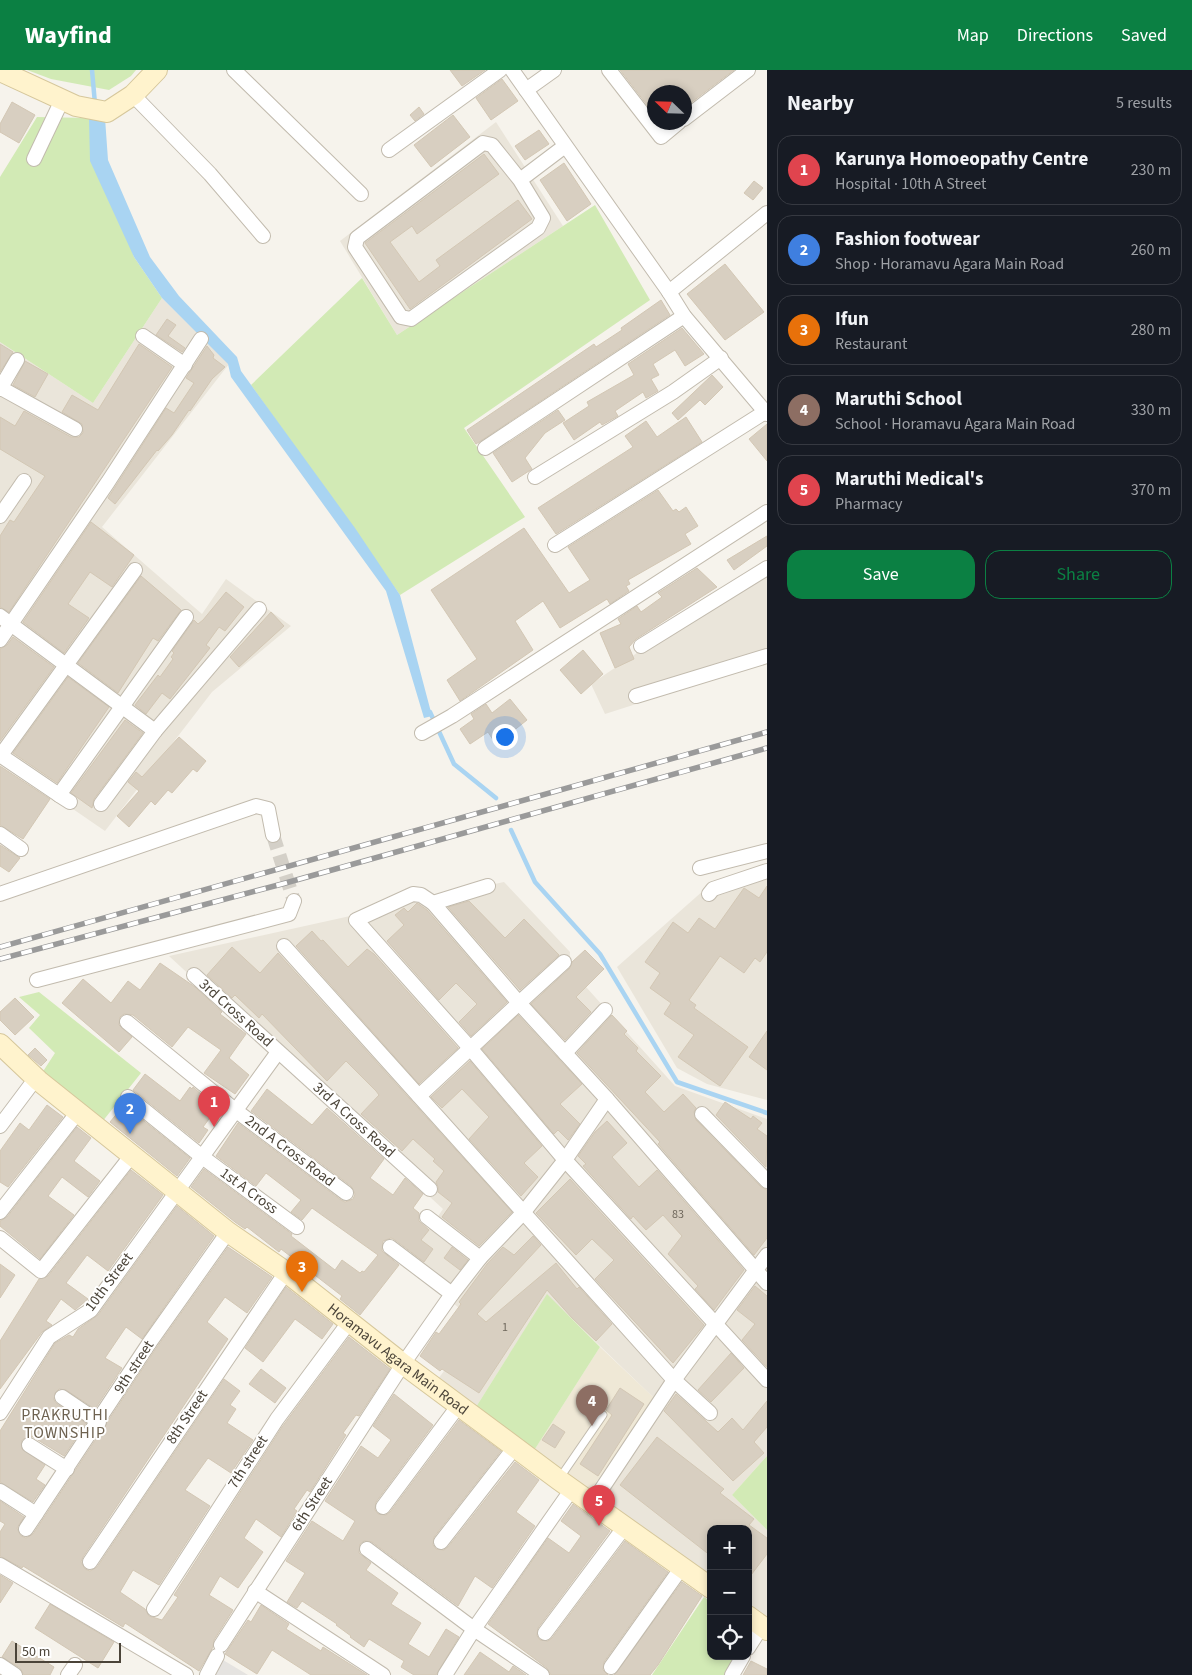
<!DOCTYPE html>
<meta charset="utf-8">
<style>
:root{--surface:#171b24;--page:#242831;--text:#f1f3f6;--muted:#9ea1a6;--line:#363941;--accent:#0b8043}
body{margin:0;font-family:"Source Sans 3",sans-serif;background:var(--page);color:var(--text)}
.controls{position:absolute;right:15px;bottom:15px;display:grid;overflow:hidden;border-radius:10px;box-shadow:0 2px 8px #0003}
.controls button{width:45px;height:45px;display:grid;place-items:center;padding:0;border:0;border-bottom:1px solid var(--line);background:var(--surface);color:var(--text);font:25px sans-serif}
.compass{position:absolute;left:647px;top:15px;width:45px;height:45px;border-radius:50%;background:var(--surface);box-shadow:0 2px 8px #0003;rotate:293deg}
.scale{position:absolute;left:15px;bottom:12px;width:106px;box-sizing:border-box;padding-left:5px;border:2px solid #4b4439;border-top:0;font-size:14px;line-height:18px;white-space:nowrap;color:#4b4439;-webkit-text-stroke:4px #fff;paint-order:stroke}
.you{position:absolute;left:504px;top:666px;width:18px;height:18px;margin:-12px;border:4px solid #fff;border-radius:50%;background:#1a73e8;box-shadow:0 0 0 8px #1a73e833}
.badge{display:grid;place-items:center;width:32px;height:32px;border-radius:50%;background:var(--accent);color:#fff;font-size:16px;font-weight:700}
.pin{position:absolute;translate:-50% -41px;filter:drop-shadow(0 1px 2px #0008)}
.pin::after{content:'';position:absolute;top:26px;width:18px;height:15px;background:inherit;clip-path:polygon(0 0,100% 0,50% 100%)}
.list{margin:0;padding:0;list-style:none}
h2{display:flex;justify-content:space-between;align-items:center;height:65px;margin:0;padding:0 20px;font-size:21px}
h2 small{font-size:16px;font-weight:400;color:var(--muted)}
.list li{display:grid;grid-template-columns:32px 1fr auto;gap:15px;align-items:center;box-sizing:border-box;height:70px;margin:0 10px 10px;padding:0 10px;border:1px solid var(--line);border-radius:15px}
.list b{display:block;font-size:19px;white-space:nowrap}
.list p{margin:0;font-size:16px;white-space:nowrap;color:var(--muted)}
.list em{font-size:16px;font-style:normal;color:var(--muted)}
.actions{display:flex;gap:10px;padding:15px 20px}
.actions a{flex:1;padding:11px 0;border:1px solid var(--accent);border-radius:15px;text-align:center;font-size:18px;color:var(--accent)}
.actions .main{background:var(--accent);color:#fff}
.icon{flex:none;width:28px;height:28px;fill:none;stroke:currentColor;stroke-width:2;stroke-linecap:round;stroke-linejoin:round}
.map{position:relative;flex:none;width:767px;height:1605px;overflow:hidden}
header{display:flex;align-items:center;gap:30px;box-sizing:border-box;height:70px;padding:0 25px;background:var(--accent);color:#fff}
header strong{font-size:24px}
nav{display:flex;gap:28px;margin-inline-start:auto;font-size:18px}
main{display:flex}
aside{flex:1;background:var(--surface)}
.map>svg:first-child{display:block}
.residential{fill:#eae5da}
.education{fill:#efe8d6}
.green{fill:#d2eab5}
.parking{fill:#e5e3e0}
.water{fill:#a9d4f2}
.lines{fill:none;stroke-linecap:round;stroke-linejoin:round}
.stream{stroke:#a9d4f2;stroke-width:4.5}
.building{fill:#d8cfc1;stroke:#d3c7b4}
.street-tunnel{stroke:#d4d0c8;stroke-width:14;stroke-dasharray:14 7;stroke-linecap:butt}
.lane-casing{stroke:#c2bbae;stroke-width:9}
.street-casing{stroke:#c2bbae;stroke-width:16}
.secondary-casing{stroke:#d6c79b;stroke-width:22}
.lane{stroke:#fff;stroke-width:7}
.street{stroke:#fff;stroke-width:14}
.secondary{stroke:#fff3cd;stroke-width:20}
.rail-casing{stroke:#9a9a9a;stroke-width:5.5}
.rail{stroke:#fff;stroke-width:4;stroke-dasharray:11;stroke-linecap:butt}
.labels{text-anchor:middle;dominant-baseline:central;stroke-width:4;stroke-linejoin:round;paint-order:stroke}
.number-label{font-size:12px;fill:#6e675b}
.street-label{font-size:15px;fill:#4b4439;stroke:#fff}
.neighbourhood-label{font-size:16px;letter-spacing:1px;fill:#6e6250;stroke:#fff}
</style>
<header>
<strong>Wayfind</strong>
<nav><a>Map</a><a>Directions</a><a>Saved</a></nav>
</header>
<main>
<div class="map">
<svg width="767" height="1605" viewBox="0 0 767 1605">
<rect width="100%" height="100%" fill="#f6f3ec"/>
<g class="residential">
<polygon points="496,52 563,156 397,265 340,171"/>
<polygon points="162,228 229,294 102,457 202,544 226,509 291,556 212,622 105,761 0,689 0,272 93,333"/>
<polygon points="767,495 767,592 605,644 591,614"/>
<polygon points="767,795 767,1030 707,1014 677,998 617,897 713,812"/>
<polygon points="504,812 570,882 569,898 675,1016 767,1049 767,1386 732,1425 767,1460 767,1552 748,1538 748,1459 711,1459 711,1511 601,1431 658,1342 650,1333 654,1328 547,1225 476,1337 438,1309 480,1253 403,1197 443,1139 169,886"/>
</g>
<polygon class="education" points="600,1277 654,1328 590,1421 535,1379"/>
<g class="green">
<polygon points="27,0 136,0 131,6 109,20 51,9"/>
<polygon points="37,47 89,48 134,187 162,228 93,333 0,272 0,107"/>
<polygon points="595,135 650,230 464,358 525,447 400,525 251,315 362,208 397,265"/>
<polygon points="39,922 141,1003 102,1052 42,1003 55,983 29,958 40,945 19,927"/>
<polygon points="547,1224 600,1277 535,1379 476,1337"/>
<polygon points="767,1386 767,1460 732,1425"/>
<polygon points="704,1527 711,1532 711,1586 741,1586 728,1605 652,1605"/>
</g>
<polygon class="parking" points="223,1590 248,1605 213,1605"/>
<polygon class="water" points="89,48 105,48 108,90 150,187 179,226 237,287 241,301 355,458 400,525 432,646 424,648 386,521 231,307 228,294 162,228 134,187 90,91"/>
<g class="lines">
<g class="stream">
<polyline points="92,0 95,34"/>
<polyline points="430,642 454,694 496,728"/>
<polyline points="511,760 535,812 600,884 677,1012 767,1043"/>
</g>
</g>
<g class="building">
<polygon points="450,0 485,0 462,16"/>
<polygon points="620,0 734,0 684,38 684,22 654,22 654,44"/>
<polygon points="502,9 518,31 491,50 476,28"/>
<polygon points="12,32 35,45 19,73 0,62 0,54"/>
<polygon points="419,37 424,44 415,51 410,45"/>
<polygon points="453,45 470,67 431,97 414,75"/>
<polygon points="539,60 549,74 525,90 515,76"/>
<polygon points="484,84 499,104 417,164 412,156 390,172 419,212 440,196 436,190 518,130 532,149 410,239 365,173"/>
<polygon points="564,93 591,134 567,151 540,110"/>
<polygon points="754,111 763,118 753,130 744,123"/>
<polygon points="725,194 764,242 725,270 687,224"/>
<polygon points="661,230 670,245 476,374 467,360 594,274 596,277 622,260 621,258"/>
<polygon points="167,249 176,255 168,266 185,278 182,282 156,265"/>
<polygon points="682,258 704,284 685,296 675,280 653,294 659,305 651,309 658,321 646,328 643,322 615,341 618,346 602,355 600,352 574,370 563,353 589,336 587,332 634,305 628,294"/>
<polygon points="0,274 13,282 0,302"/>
<polygon points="139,274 172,297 9,542 0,537 0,466 10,450 14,452 45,406 0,379 0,347 15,356 24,341 71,367 79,367 83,363 82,354 62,342 72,325 98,340"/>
<polygon points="207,276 214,285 213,288 225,297 212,309 190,341 189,340 172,365 158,381 157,380 115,434 108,428 166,338 174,343 194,313 186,308"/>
<polygon points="25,291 48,304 35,327 13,315"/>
<polygon points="712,305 723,317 705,335 700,330 678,350 672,343"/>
<polygon points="558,340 565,350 545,363 525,388 532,399 512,412 493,383"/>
<polygon points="686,347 702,372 556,464 538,438 633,377 625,366 646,351 657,367"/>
<polygon points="767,354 767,391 749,369"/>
<polygon points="658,420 673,441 676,439 679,442 686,437 698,456 685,464 691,474 628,510 630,514 626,516 629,521 610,534 607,529 560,558 543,531 515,551 533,580 460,631 447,610 477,589 431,520 524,458 569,523 590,510 568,477"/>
<polygon points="91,452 134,485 112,517 90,502 68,534 89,548 64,583 23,552"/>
<polygon points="767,466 767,476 734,500 727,490"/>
<polygon points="697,498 717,517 636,569 629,577 634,589 615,598 600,563 621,554 618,549 637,536 641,542 662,527 658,523"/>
<polygon points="141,506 181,540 158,571 153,568 118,623 78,593"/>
<polygon points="226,522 244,537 225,561 219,557 206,575 210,578 170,629 162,623 146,644 135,635 158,605 160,607 173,589 171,587 174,583 172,581 194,550 198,554 203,550"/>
<polygon points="271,542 284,556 239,597 230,587"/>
<polygon points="13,567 54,597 0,671 0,579 7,575"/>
<polygon points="583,580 603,604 581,624 560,600"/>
<polygon points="68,607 109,637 57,713 13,683"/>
<polygon points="510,629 527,650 507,666 509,668 497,676 488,662 470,674 460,659 474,649 471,644 486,634 492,643"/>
<polygon points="125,650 143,663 94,729 92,738 71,723"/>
<polygon points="179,667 206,691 197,702 193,699 172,723 168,720 155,735 151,731 129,757 117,746 139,721 128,712 136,702 142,707"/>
<polygon points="0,696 50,729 23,769 0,755"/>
<polygon points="0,775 20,788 9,802 0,796"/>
<polygon points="767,816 767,882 760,892 755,888 744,903 720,886 689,930 696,935 694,938 748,977 720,1016 678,987 694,965 664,944 671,933 650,918 660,903 645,892 673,852 688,863 699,848 715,859 744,818 759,828"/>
<polygon points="469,831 505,868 524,849 559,885 520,920 448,837"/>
<polygon points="417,833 427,840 507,932 471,966 459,952 477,934 456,913 439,930 387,871 404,855 395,845 404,838 408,842"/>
<polygon points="312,861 321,871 323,870 348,897 367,879 374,884 458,978 419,1014 296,876"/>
<polygon points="232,877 260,903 278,883 512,1142 479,1176 442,1147 452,1133 438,1122 438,1117 436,1112 444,1101 433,1091 435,1089 413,1069 402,1081 361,1044 379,1025 376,1021 346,991 327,1011 262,944 259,948 235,925 232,928 207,905"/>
<polygon points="585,880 604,899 576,927 591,942 565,970 531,934 570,898 572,892"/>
<polygon points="160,893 195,917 222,942 220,944 246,964 229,988 249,1005 235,1024 204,1003 221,980 188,957 172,977 133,945 124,944 120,947 119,955 132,967 119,982 62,933 83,909 111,933 128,911 140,920"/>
<polygon points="15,928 34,947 15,965 0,950 0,942"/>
<polygon points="518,945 582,1014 560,1034 580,1054 568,1070 558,1060 554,1064 482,979"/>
<polygon points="612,945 627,961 624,964 638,978 636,981 661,1006 645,1022 664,1042 683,1024 696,1038 694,1042 696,1050 761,1117 767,1120 767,1168 754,1185 670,1088 658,1074 660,1072 577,983"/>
<polygon points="767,961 767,1000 749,987"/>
<polygon points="35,978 47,990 41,996 28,985"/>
<polygon points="470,991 542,1076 524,1093 538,1107 521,1126 469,1069 489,1047 462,1019 442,1038 431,1027"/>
<polygon points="145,1004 180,1031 190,1017 192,1019 193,1017 217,1038 203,1057 208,1060 199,1073 133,1020"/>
<polygon points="267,1019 312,1055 327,1038 384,1089 370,1108 393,1125 405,1108 423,1124 413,1138 419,1143 419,1151 429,1160 421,1170 433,1179 424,1192 395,1170 391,1168 383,1171 382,1181 399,1195 360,1245 340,1229 342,1226 281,1179 279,1182 247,1157 245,1159 235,1152 191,1117 204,1099 292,1164 291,1166 335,1200 342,1190 360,1203 362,1201 364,1202 378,1185 312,1138 302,1150 291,1142 301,1130 266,1103 256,1116 216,1086 238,1053 341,1130 345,1132 353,1129 355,1124 351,1116 251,1041"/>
<polygon points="725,1032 751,1049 753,1046 762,1053 757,1059 767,1066 766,1097 716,1045"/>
<polygon points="47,1035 63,1047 8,1117 0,1112 0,1081 20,1053 29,1060"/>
<polygon points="124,1035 190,1088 177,1106 110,1052"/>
<polygon points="607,1051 627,1073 612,1087 639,1117 657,1100 744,1200 714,1240 695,1219 698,1216 668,1184 682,1166 663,1145 646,1160 633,1146 631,1149 583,1096 586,1094 578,1086 595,1062"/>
<polygon points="77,1057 91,1068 74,1091 100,1111 88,1127 62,1107 48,1126 74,1145 40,1189 0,1156 0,1151 7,1147"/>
<polygon points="131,1100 163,1125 108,1201 87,1185 66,1213 88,1229 75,1240 61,1229 46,1251 52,1255 42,1262 0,1319 0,1271 39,1209 48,1206"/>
<polygon points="570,1109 704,1255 673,1293 595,1209 614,1190 592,1169 576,1185 536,1143"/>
<polygon points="177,1136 214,1166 142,1269 126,1257 105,1288 122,1298 95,1339 66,1320 59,1319 55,1323 54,1330 57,1334 86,1353 64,1386 33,1367 29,1366 22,1370 22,1379 45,1395 36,1409 45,1415 33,1432 0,1412 0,1361 55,1273 69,1265 73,1267 78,1259 98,1245"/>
<polygon points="533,1166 541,1175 477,1244 486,1252 556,1193 577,1219 579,1217 612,1254 596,1271 572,1248 547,1220 479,1323 442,1299 440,1301 420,1286 436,1262 439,1264 461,1234 459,1232 487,1194 503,1177 514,1185"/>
<polygon points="228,1177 272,1207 247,1243 225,1227 207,1252 228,1269 83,1487 81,1492 85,1499 90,1501 97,1497 224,1309 240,1321 230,1335 236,1339 227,1353 253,1370 231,1403 208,1388 185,1420 210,1436 159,1515 133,1500 120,1522 145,1539 149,1546 162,1550 178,1527 174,1525 282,1357 349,1267 390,1299 359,1346 356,1345 343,1363 346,1365 310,1422 307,1420 294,1439 297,1441 281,1467 256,1449 244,1468 263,1482 238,1518 220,1506 209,1525 233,1540 214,1570 213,1577 199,1601 125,1553 123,1557 23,1496 22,1498 0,1486 0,1462 5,1454 0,1451 0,1431 24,1447 17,1458 21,1466 26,1468 33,1464 157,1277"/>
<polygon points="452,1177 468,1190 460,1200 444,1188"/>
<polygon points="0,1194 15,1205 0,1228"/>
<polygon points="755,1216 767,1226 767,1297 742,1270 755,1254 737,1240"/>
<polygon points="286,1217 333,1254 322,1269 295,1249 263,1292 245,1278"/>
<polygon points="731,1283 744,1298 711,1332 698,1320"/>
<polygon points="261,1299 286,1318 275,1333 249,1314"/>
<polygon points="620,1318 644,1334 598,1406 580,1394 612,1345 606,1340"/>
<polygon points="394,1324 433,1355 376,1432 375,1440 378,1444 386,1445 390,1442 459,1350 501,1381 434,1467 433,1475 436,1479 444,1480 448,1477 515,1392 539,1410 516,1442 535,1456 492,1518 475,1506 458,1536 372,1472 364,1471 360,1474 359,1483 371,1493 366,1500 398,1523 391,1534 421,1553 408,1574 429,1587 446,1559 459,1567 436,1605 414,1605 401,1597 404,1591 369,1569 364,1577 350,1567 351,1566 336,1555 337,1554 302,1531 297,1538 287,1532 305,1503 286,1491 312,1451 343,1471 355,1451 325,1431 361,1376 378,1388 391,1370 373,1356"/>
<polygon points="676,1324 718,1362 732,1348 743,1360 767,1331 767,1357 754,1372 764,1383 733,1411 664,1341"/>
<polygon points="553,1354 565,1362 555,1378 542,1370"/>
<polygon points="657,1367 724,1419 720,1423 754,1449 749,1455 767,1468 767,1484 748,1509 748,1456 746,1459 711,1459 711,1486 620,1415"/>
<polygon points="573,1434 610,1461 538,1558 537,1566 540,1570 548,1571 552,1568 625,1471 668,1502 604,1592 603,1600 608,1605 551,1605 547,1598 488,1554 548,1468 569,1483 581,1466 561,1451"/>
<polygon points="0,1505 13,1513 0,1533"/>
<polygon points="682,1512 702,1526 658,1595 650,1605 614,1605"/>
<polygon points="50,1534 114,1572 98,1598 35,1558"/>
<polygon points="261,1535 289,1554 286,1559 321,1581 323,1577 367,1605 311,1605 272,1580 257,1604 225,1584 248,1550 251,1552"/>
<polygon points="12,1571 54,1597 50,1605 24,1605 20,1598 2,1587"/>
<polygon points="480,1582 509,1602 513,1596 526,1605 464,1605"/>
<polygon points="751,1591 767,1599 767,1605 743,1605"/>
</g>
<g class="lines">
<polyline class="street-tunnel" points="273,765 294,831"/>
<defs>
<polyline id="lane" points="559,1409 603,1345"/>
<g id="street">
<polyline points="234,0 361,124"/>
<polyline points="512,0 669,222 684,246 767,344"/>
<polyline points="609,0 661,67 679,52"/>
<polyline points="526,20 554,0"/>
<polyline points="133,25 210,104 263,166"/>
<polyline points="684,49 748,0"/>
<polyline points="389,80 500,0"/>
<polyline points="34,89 62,30"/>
<polyline points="520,110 492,75 483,73 357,168 355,177 401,247 411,249 538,158 543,148 520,110 565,76"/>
<polyline points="669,222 767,143"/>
<polyline points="143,266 185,295"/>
<polyline points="1,318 75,359"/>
<polyline points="0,319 17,290"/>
<polyline points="485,378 684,246"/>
<polyline points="535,407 673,322 721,288"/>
<polyline points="0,446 24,411"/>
<polyline points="555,475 765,342"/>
<polyline points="0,546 155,661 101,734"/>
<polyline points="0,570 108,412 201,269"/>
<polyline points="641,576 767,498"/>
<polyline points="636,626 767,586"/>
<polyline points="155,661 259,539"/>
<polyline points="422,663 452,646 767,442"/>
<polyline points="0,685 59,725 186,547"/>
<polyline points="1,685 135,500"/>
<polyline points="59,725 70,732"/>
<polyline points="0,764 21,779"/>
<polyline points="700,798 767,781"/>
<polyline points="488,816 433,833 519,933 564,892"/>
<polyline points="0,824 256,736 268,739 273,765"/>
<polyline points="709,824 713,819 767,801"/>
<polyline points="433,833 421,825 413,824 356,850 471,979 565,1090 767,1310"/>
<polyline points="284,876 674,1310 710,1343"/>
<polyline points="194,905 430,1119"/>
<polyline points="37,910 289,844 294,831"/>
<polyline points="127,952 235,1040 346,1123"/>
<polyline points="565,983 605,940"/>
<polyline points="419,1026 519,933 607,1029 767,1213"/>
<polyline points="128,1027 201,1086 297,1157"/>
<polyline points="702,1044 767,1111"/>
<polyline points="0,1056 36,1008"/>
<polyline points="0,1142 78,1042"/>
<polyline points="427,1147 480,1188"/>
<polyline points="0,1168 41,1201 132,1085"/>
<polyline points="390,1177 452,1224"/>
<polyline points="62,1327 99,1352"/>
<polyline points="0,1343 49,1267 91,1240 278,982"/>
<polyline points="29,1375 67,1399"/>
<polyline points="0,1421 36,1444"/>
<polyline points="593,1432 674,1310 767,1185"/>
<polyline points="383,1437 459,1335"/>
<polyline points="26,1459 150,1272 228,1162"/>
<polyline points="441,1472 515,1377"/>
<polyline points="367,1479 474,1559 542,1605"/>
<polyline points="90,1492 286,1202"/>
<polyline points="0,1495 186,1605"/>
<polyline points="255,1521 383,1605"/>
<polyline points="154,1539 277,1349 350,1251"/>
<polyline points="545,1563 626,1455"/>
<polyline points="221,1575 403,1294 452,1224 480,1188 523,1143 565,1090 607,1029"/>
<polyline points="748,1578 762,1556"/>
<polyline points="0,1595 15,1605"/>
<polyline points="611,1597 682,1497"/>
<polyline points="68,1605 75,1595"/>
<polyline points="207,1605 217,1586"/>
<polyline points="445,1605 474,1559 572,1419"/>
<polyline points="732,1605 743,1586"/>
</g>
<g id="secondary">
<polyline points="0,1 76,36 107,42 133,25 157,0"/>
<path id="s1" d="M0,974L39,1011L228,1162L286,1202L403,1294L559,1410L711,1518"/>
<polyline points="748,1546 767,1560"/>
</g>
</defs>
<use href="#lane" class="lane-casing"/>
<use href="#street" class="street-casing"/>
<use href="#secondary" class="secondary-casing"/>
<use href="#lane" class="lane"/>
<use href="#street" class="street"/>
<use href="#secondary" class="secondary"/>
<defs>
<g id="rail">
<polyline points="0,877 767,662"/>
<polyline points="0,889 282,814 767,678"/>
</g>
</defs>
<use href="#rail" class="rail-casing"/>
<use href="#rail" class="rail"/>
</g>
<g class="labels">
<g class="number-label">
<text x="678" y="1144">83</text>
<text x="505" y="1257">1</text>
</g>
<g class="street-label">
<text transform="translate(236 943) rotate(42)">3rd Cross Road</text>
<text transform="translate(354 1050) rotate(42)">3rd A Cross Road</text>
<text transform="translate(290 1081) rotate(37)">2nd A Cross Road</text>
<text transform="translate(249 1121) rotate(36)">1st A Cross</text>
<text transform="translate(109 1212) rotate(-53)">10th Street</text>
<text stroke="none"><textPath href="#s1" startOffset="508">Horamavu Agara Main Road</textPath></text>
<text transform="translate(134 1297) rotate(-57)">9th street</text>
<text transform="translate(187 1347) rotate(-56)">8th Street</text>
<text transform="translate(248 1392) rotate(-57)">7th street</text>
<text transform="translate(312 1434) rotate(-57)">6th Street</text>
</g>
<g class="neighbourhood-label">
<text x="65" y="1345">PRAKRUTHI<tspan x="65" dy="18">TOWNSHIP</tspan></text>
</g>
</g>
</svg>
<div class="controls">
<button>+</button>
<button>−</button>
<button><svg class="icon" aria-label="locate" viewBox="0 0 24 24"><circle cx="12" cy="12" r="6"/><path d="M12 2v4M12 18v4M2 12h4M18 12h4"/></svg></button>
</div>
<svg class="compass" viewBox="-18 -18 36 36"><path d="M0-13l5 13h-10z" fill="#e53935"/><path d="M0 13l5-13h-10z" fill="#9ea1a6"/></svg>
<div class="scale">50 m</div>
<div class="you"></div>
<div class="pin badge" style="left:214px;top:1057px;background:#e0444e">1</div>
<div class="pin badge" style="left:130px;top:1064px;background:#3f7fe0">2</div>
<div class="pin badge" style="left:302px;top:1222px;background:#e8710a">3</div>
<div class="pin badge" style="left:592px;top:1356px;background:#8d6e63">4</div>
<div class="pin badge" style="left:599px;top:1456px;background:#e0444e">5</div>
</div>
<aside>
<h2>Nearby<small>5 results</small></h2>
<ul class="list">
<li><span class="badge" style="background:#e0444e">1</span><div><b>Karunya Homoeopathy Centre</b><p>Hospital · 10th A Street</p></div><em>230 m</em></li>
<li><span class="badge" style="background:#3f7fe0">2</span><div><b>Fashion footwear</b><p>Shop · Horamavu Agara Main Road</p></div><em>260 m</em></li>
<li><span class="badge" style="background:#e8710a">3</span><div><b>Ifun</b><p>Restaurant</p></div><em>280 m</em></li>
<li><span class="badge" style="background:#8d6e63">4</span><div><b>Maruthi School</b><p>School · Horamavu Agara Main Road</p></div><em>330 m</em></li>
<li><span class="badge" style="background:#e0444e">5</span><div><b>Maruthi Medical's</b><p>Pharmacy</p></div><em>370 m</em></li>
</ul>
<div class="actions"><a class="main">Save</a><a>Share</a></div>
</aside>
</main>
